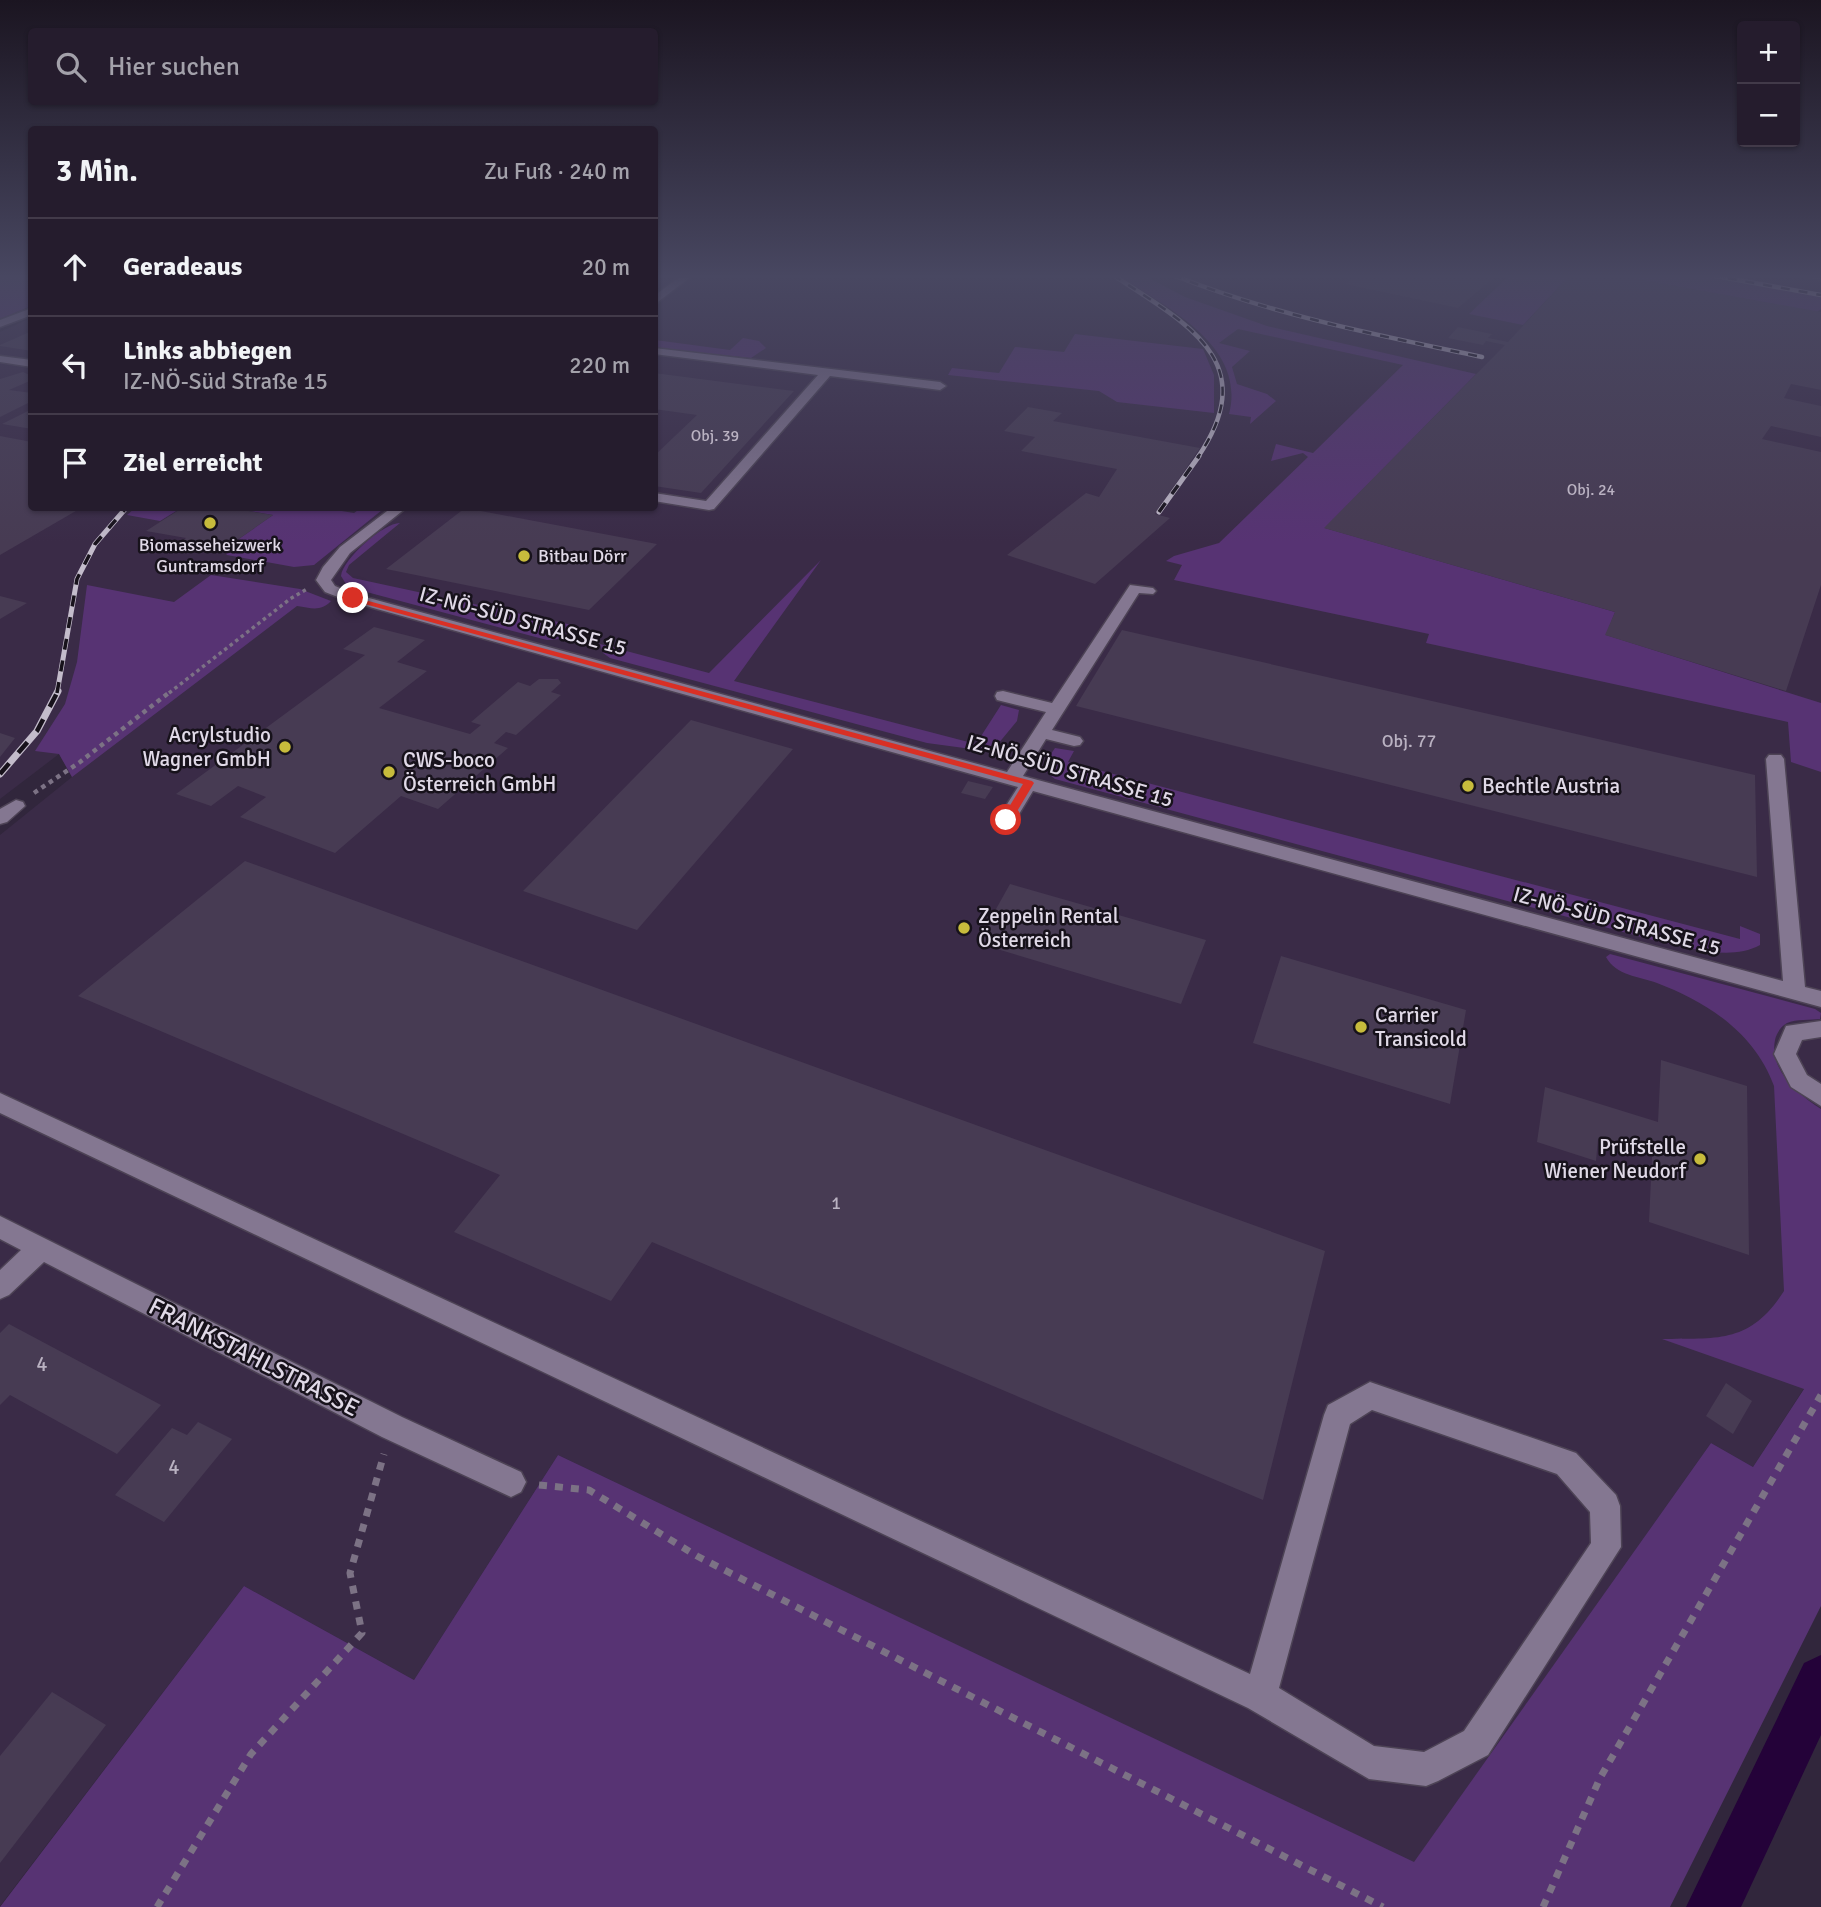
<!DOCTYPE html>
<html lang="de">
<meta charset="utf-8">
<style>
:root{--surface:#251c2d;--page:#312939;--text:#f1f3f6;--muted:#a3a1aa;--line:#423a49}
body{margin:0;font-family:Signika,sans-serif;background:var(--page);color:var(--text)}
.controls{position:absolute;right:21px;top:21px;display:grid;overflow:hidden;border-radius:7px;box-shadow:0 2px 5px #0004}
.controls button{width:63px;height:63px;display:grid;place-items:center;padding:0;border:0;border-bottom:2px solid var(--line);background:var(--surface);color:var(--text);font:35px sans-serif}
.stop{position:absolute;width:21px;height:21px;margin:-16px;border:5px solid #d93025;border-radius:50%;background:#fff}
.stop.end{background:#d93025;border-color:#fff;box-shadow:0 2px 7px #0008}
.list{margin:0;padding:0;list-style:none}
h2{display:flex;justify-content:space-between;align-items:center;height:91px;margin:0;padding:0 28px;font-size:30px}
h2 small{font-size:23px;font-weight:400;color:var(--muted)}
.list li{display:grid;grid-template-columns:46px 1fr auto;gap:21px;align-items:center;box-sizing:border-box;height:98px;padding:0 28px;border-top:2px solid var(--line)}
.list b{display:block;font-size:26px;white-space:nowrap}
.list p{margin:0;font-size:23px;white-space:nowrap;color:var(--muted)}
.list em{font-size:23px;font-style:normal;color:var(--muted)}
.icon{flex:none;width:38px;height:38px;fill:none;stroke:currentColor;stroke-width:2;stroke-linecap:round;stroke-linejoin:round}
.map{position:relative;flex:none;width:1821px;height:1907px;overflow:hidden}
.search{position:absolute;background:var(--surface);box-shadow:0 2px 5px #0004;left:28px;top:28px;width:630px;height:77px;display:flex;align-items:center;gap:18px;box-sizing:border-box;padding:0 24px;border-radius:7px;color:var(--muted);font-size:26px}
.panel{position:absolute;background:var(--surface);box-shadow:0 2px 5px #0004;left:28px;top:126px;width:630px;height:385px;border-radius:7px}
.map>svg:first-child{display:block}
.built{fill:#3a2b47}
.green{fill:#573373}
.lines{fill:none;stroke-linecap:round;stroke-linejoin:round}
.canal{fill:#240239;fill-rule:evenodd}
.building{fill:#473b53}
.minor-casing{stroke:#4d4355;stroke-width:3}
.path-far2{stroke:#7c7285;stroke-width:3.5;stroke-dasharray:3.5 3.5;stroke-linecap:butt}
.path-far1{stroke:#7c7285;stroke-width:4.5;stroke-dasharray:4.5 4.5;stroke-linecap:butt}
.path{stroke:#7c7285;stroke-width:7;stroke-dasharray:8 8;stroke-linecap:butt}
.minor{fill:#847791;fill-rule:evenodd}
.rail-far2-casing{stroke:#c3bccb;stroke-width:4.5}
.rail-far1-casing{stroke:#c3bccb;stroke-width:5}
.rail-casing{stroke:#c3bccb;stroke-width:7}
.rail-far2{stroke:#17121b;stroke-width:2.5;stroke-dasharray:9;stroke-linecap:butt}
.rail-far1{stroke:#17121b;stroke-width:3.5;stroke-dasharray:11;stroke-linecap:butt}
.rail{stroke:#17121b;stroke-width:4.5;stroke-dasharray:14;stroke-linecap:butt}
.route{fill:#d93025}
.poi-dot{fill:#c7bb3c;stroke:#17121b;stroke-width:2.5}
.labels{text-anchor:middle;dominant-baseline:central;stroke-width:5;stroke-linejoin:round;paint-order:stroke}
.far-number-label{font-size:16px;fill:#bab2c2}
.far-poi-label{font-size:18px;fill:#e0d9e7;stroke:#17121b}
.number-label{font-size:18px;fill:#bab2c2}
.street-label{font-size:21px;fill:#e0d9e7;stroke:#17121b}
.poi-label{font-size:21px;fill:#e0d9e7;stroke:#17121b;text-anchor:start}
.near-number-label{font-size:21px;fill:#bab2c2}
.near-street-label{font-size:24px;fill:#e0d9e7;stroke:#17121b}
</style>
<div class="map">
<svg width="1821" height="1907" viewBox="0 0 1821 1907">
<rect width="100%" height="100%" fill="#31263c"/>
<polygon class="built" points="655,275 1821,275 1821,1362 1753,1467 1711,1443 1414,1863 558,1455 414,1680 244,1586 0,1906 0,835 72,777 59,754 0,799 0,332 31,318 32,508 654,508"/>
<g class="green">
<polygon points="0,275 32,275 31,306 0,319"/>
<path d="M1118,275H1143L1185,297L1267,326L1476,374L1325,528L1615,612L1606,635L1821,703V772L1791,762L1788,722L1426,643L1429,634L1174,580L1182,565L1166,561L1174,556L1219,543L1308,457L1303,453L1271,461L1276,444L1313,453L1403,365L1238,329L1219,343L1250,351L1232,367L1237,384L1267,394L1276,401L1250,424L1251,417L1229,414C1247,345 1165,307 1118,275Z"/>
<polygon points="1510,275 1570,275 1523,325 1469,314"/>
<polygon points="1614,275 1698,275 1821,297 1821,309 1817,312"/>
<polygon points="1075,334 1203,349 1214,375 1214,413 1117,402 1099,391 948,375 952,368 999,373 1015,347 1064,352"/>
<polygon points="743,338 759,341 766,348 751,358 655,348 655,340 730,350"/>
<polygon points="135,508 181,508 160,521 127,515"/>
<polygon points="232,508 323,508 354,513 361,508 382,510 314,565 294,567 227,555 223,550 273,515"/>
<path d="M400,523L349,565L346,572L353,578L577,626C567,637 561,640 547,640L359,590L346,584L341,576C343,559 383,523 400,523Z"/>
<polygon points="821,560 734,681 976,744 1001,705 1019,710 1017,721 998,744 986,749 964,748 927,743 610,658 603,653 600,644 709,673"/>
<path d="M211,575L300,589L331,601C321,612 311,608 297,606L72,777L59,754L35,751L65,704L77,662L87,585L174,602Z"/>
<path d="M1055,748L1074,751L1068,762L1740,939V926L1760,934V945C1731,961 1691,948 1660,942L1055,779L1046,772L1044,764Z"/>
<path d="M1610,954L1815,1009L1821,1013L1820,1019C1811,1020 1796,1019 1787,1023C1781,1026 1776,1034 1775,1040C1769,1070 1798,1094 1821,1109V1606L1670,1907H0L244,1586L414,1680L558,1455L1414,1862L1711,1443L1753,1467L1804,1389L1662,1339C1718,1338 1750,1344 1784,1291L1774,1086C1755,1033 1707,1002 1657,983C1639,976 1616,976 1606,957Z"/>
</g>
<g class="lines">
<polygon class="canal" points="1821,1655 1821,1735 1741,1907 1686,1907 1804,1663"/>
</g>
<g class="building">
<polygon points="1358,275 1497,275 1458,308 1345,284"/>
<polygon points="1570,275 1614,275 1821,312 1821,390 1791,384 1784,398 1821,406 1821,437 1771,426 1762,439 1821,452 1821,585 1786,691 1605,635 1615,612 1324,528 1505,345 1486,341 1483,345 1448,338 1458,327 1492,334 1488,338 1508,342"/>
<polygon points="32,331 32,351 0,346 0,345"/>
<polygon points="23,372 32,376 32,380 9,390 32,393 32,401 0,417 0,379"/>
<polygon points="654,373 794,391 701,493 654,486 654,456 697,415 654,409"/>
<polygon points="1028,407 1062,413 1053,421 1200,448 1155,514 1170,518 1095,584 1007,555 1086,493 1099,497 1117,469 1021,451 1035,437 1004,431"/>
<polygon points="32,409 32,429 2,424"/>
<polygon points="0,436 32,442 32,508 81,508 0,555"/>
<polygon points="182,508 230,508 273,515 223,550 179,543 186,538 146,531"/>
<polygon points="465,508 657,544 589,610 386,569"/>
<polygon points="0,596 27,603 0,619"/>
<polygon points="374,627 425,640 397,662 427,671 379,708 470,734 481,725 471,722 518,682 530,686 539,679 558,679 561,683 551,692 561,695 516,735 506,732 494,743 508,748 438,809 401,796 335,853 240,817 266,797 238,786 211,806 176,794 365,655 343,649"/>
<polygon points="1122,630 1755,775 1757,877 1076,706"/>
<polygon points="691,720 793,749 637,930 523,891"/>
<polygon points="0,733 15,738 0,757"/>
<polygon points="968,781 993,787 985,799 961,793"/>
<polygon points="245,861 1325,1251 1263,1500 652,1242 611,1301 454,1232 500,1175 78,996"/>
<polygon points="1010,884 1206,940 1181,1004 977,943"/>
<polygon points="1281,956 1466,1010 1450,1104 1253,1043"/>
<polygon points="1661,1060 1747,1086 1749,1255 1649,1222 1652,1157 1598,1139 1596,1161 1537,1142 1545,1087 1658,1122"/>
<polygon points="9,1324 161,1405 117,1454 10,1395 0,1405 0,1333"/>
<polygon points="1726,1383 1752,1401 1733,1434 1706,1416"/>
<polygon points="198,1422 232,1439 164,1522 115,1495 172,1428 187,1435"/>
<polygon points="52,1692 106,1725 0,1863 0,1756"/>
</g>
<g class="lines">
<defs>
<g id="minor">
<polygon points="682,275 693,275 654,305 654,296"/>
<polygon points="1803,275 1821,275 1821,280 1804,277"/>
<polygon points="32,308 32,315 0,327 0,320"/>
<polygon points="654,348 940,382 946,386 940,390 830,376 714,509 709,510 654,501 654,493 706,501 818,375 654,354"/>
<polygon points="0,356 32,360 32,367 0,362"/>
<polygon points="391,508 406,508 350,553 331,580 335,586 358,595 1007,772 1046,712 997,700 995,696 997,692 1003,691 1052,703 1130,585 1153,588 1156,591 1153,594 1139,593 1052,730 1080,737 1083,741 1080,745 1074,746 1046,739 1023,776 1783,981 1766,759 1769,755 1781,755 1784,759 1805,987 1821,991 1821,1007 1033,791 1013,824 999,824 997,820 1018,787 348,601 325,592 316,580 323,567 340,547"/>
<polygon points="16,800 23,802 25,806 7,822 0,824 0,809"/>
<polygon points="1821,1021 1821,1037 1802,1040 1796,1054 1807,1075 1821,1084 1821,1106 1791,1087 1774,1054 1786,1026"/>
<path d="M0,1093L1250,1674L1324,1415L1328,1405L1370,1382L1576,1453L1616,1495L1620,1506L1621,1547L1488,1755L1438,1781L1426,1786L1369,1779L1248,1708L0,1113ZM1372,1410L1557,1474L1590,1512L1591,1543L1464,1731L1424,1752L1374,1746L1279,1688L1350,1424Z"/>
<polygon points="0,1216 402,1417 521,1472 526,1482 521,1492 511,1497 382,1437 44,1262 9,1295 0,1299 0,1270 21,1250 0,1239"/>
</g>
</defs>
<use href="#minor" class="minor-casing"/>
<polyline class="path-far2" points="169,693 290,599 307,589"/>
<polyline class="path-far1" points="34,793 80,762 171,691"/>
<g class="path">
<polyline points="539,1485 589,1490 697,1556 1383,1907"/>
<polyline points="157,1907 251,1754 362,1633 350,1573 384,1454"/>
<polyline points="1543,1907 1600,1778 1821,1395"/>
</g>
<use href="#minor" class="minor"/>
<defs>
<g id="rail-far2">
<path d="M1113,275C1187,324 1263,361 1198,457"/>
<path d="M1173,275C1273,315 1377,335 1482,357"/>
<polyline points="1710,275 1821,295"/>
</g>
<g id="rail-far1">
<polyline points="1159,512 1199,456"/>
<polyline points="57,693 77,579 95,544 126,508"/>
</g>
<polyline id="rail" points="0,774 37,731 58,691"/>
</defs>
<use href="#rail-far2" class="rail-far2-casing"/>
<use href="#rail-far1" class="rail-far1-casing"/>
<use href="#rail" class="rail-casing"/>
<use href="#rail-far2" class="rail-far2"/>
<use href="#rail-far1" class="rail-far1"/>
<use href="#rail" class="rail"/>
</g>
<linearGradient id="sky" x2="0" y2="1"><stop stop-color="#1b1521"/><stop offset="0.51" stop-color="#484761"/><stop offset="1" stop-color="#484761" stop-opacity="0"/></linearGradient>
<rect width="1821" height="542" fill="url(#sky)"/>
<polygon class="route" points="350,596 1032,781 1034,783 1010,823 1002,823 1001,820 1023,784 350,600"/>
<g class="poi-dot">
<circle cx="210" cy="523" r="7"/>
<circle cx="524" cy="556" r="7"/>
<circle cx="285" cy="747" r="7"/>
<circle cx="389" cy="772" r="7"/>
<circle cx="1468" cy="786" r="7"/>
<circle cx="964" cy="928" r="7"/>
<circle cx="1361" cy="1027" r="7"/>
<circle cx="1700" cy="1159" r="7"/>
</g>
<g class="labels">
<g class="far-number-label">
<text x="715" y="436">Obj. 39</text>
<text x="1591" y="490">Obj. 24</text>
</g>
<g class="far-poi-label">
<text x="210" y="545">Biomasseheizwerk<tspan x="210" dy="21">Guntramsdorf</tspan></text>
<text x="538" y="556" text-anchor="start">Bitbau Dörr</text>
</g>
<g class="number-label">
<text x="1409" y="741">Obj. 77</text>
<text x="836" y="1203">1</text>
</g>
<g class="street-label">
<text transform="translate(523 621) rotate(15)">IZ-NÖ-SÜD STRASSE 15</text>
<text transform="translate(1070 771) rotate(16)">IZ-NÖ-SÜD STRASSE 15</text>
<text transform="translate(1617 921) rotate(15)">IZ-NÖ-SÜD STRASSE 15</text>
</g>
<g class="poi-label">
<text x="271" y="735" text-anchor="end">Acrylstudio<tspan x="271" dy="24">Wagner GmbH</tspan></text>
<text x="403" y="760">CWS-boco<tspan x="403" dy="24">Österreich GmbH</tspan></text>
<text x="1482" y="786">Bechtle Austria</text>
<text x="978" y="916">Zeppelin Rental<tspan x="978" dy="24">Österreich</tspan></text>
<text x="1375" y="1015">Carrier<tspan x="1375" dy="24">Transicold</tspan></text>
<text x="1686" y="1147" text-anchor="end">Prüfstelle<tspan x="1686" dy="24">Wiener Neudorf</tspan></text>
</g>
<g class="near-number-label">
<text x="42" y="1364">4</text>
<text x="174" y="1467">4</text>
</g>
<g class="near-street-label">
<text transform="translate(254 1357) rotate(27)">FRANKSTAHLSTRASSE</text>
</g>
</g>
</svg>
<div class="controls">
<button>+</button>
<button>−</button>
</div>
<div class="stop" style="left:1006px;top:820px"></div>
<div class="stop end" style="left:353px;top:598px"></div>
<div class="search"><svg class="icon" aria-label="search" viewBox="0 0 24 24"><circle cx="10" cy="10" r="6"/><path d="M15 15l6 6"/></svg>Hier suchen</div>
<section class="panel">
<h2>3 Min.<small>Zu Fuß · 240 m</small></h2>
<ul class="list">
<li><svg class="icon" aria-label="ahead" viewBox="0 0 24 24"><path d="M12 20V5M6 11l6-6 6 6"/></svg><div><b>Geradeaus</b></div><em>20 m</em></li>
<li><svg class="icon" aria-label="left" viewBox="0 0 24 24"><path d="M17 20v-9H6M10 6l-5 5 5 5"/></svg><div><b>Links abbiegen</b><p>IZ-NÖ-Süd Straße 15</p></div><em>220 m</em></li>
<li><svg class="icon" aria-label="arrive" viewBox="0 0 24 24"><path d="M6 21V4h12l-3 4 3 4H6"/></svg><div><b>Ziel erreicht</b></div></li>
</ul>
</section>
</div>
